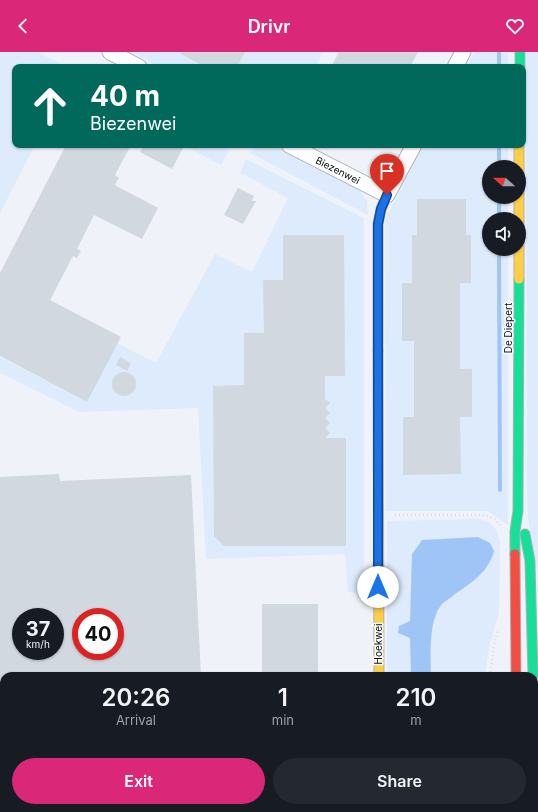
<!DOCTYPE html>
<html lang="en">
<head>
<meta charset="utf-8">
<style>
	body { margin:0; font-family:Inter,sans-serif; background:#242831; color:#f1f3f6; height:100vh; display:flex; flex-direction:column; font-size:15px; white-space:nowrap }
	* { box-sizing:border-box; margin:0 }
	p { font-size:13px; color:#9ea1a6 }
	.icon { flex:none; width:22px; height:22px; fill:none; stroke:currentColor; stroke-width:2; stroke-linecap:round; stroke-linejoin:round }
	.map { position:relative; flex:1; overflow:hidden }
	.details { position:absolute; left:0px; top:620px; width:538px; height:140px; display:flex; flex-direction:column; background:#171b24; border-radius:12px 12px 0 0; box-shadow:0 1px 3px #0004 }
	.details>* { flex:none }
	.banner { position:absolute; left:12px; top:12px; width:514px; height:84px; border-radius:8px; box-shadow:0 1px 3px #0004; background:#00695c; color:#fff; overflow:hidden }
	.needle { width:26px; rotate:291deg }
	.controls { position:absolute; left:482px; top:108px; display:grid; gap:8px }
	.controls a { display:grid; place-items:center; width:44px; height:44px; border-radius:50%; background:#171b24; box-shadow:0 1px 3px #0004; font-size:20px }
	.speed { position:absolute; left:12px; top:556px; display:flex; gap:8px; font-size:20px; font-weight:700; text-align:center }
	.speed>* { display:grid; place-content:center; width:52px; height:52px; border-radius:50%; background:#171b24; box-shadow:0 1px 3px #0004; line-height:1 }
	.speed small { font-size:10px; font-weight:400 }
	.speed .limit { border:6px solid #d22; background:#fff; color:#111 }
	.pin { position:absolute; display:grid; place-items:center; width:34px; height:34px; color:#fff; margin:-41px -17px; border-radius:50% 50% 50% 0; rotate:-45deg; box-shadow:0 0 4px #0007 }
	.pin .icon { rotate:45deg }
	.me { position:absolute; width:44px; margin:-22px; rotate:0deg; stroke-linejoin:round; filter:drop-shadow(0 0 3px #0008) }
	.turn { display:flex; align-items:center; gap:14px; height:84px; padding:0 12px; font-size:18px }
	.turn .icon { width:52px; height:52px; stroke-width:2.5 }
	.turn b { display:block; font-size:28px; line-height:34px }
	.eta { display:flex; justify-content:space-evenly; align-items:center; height:68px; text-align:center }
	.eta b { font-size:24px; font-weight:600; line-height:28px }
	.cta { display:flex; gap:8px; margin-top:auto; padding:8px 12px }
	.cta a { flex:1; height:46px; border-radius:24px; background:#db2777; color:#fff; font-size:16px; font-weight:600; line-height:46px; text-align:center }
	.cta a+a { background:#242831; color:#f1f3f6 }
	header { display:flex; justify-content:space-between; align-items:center; height:52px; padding:0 12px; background:#db2777; color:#fff; font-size:18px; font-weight:600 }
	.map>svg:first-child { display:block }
	.green { fill:#deebfc }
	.water { fill:#9fc5f6 }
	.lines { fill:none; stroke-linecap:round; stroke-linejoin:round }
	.stream { stroke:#9fc5f6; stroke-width:4 }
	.building { fill:#d2d8e0; fill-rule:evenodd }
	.street-casing { stroke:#abb0b8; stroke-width:17 }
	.fast-casing { stroke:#abb0b8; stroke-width:11 }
	.slow-casing { stroke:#abb0b8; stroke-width:11 }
	.jam-casing { stroke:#abb0b8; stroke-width:11 }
	.path { stroke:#dcdee0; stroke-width:2.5; stroke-dasharray:1 3; stroke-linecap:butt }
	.street { stroke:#fdfdfe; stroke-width:15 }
	.fast { stroke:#16e098; stroke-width:9 }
	.slow { stroke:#ffcf43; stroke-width:9 }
	.jam { stroke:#f24e42; stroke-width:9 }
	.route-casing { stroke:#114b97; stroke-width:10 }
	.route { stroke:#1a73e8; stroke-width:7 }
	.labels { text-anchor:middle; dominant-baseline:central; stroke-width:3; stroke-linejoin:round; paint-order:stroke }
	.street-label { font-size:10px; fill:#090f17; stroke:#fff }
</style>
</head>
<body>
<header><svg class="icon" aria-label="back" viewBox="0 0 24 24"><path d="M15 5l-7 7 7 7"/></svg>Drivr<svg class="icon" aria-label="heart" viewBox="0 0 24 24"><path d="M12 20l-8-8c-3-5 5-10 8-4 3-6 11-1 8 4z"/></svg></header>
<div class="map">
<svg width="538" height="760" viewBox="0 0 538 760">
	<rect width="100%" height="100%" fill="#eff3f9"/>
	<!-- green -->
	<g class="green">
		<polygon points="0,0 38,0 66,15 15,15 15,93 35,93 0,161"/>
		<polygon points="131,0 323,0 315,15 160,15"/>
		<polygon points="474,0 508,0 508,15 466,15"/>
		<polygon points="526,0 538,0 538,544 537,517 528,467 527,431"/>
		<polygon points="183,93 219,93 229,98 221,113"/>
		<polygon points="257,93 272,93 359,138 367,149 368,163 250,101"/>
		<polygon points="424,93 508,93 508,115 489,115 489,145 508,145 508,167 489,167 489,197 508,197 508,473 488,459 386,459 385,168"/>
		<polygon points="246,107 364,166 364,542 348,540 345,502 206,507 198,356 79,360 0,321 0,305 87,350 117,291 156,311 215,202 252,220 288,146 240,121"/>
		<polygon points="477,467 488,469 497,479 500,491 499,560 489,596 485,624 431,624 431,585 435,566 442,553 484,520 413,502 410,569 399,574 410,585 411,624 387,624 387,469"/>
		<polygon points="219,756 367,756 367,760 220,760"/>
		<rect x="431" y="756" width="54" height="4"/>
	</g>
	<!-- water -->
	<path class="water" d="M 478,485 L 490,491 L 494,499 C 488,521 472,530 454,543 C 451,546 445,549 442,552 C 428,569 431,603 431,624 L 411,624 L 410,586 L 398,581 L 399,574 L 410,569 L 412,502 L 422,488 Z"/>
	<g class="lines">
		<!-- stream -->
		<g class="stream">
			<polyline points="499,0 499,15"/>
			<polyline points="499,93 499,115"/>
			<polyline points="499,145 499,167"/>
			<polyline points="499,197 500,438"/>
		</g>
	</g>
	<!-- building -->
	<g class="building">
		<polygon points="182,0 245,0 237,15 205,15 181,2"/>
		<polygon points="339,0 418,0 410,15 331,15"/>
		<polygon points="66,93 131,93 115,123 119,126 115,133 111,131 158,156 142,187 94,163 77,197 81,199 77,206 73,204 50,248 121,285 87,350 0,304 0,221"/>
		<polygon points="144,93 183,93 184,94 172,117 140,100"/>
		<polygon points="238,136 254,144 252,149 256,149 243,172 224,163"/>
		<polygon points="417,147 466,147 466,183 471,183 471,231 460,231 460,317 472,317 472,365 460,365 461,422 403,423 403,365 414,365 414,289 402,289 402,231 412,231 412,183 417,183"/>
		<polygon points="283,183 344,183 345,324 325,324 325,347 330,351 325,356 330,361 325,366 330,371 325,376 330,381 325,386 346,386 346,494 224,494 214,484 213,334 244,333 244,281 264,281 263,228 283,228"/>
		<polygon points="120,305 131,311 127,319 116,313"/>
		<circle cx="124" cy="332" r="12"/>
		<path d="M 59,422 L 60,429 L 191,423 L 201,624 L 4,624 L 4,756 L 208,756 L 208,760 L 0,760 L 0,425 ZM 21,565 L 55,565 L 55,599 L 21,599 ZM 81,565 L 115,565 L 115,599 L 81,599 Z"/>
		<rect x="262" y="552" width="56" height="72"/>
	</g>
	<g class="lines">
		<defs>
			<g id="street">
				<polyline points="110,0 139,15"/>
				<polyline points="455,15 463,0"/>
				<polyline points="289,93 387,143 414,93"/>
				<polyline points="380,756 380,760"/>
			</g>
			<g id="fast">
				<polyline points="520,0 520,15"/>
				<polyline points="378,299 378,172 381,157 387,143"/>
				<polyline points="525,482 530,509 533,624"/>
				<polyline points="515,502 515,479 518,459 519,227"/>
			</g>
			<g id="slow">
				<polyline points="519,227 519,93"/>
				<polyline points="378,299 379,624"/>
				<polyline points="533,756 533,760"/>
			</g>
			<g id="jam">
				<polyline points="515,502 516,624"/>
				<polyline points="516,756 516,760"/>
			</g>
		</defs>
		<!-- street casing -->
		<use href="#street" class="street-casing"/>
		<!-- fast casing -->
		<use href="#fast" class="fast-casing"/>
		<!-- slow casing -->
		<use href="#slow" class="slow-casing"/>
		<!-- jam casing -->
		<use href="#jam" class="jam-casing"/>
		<!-- path -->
		<g class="path">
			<polyline points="395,463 485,463 495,467 500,473"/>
			<polyline points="490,624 494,593 498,577"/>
			<polyline points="534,652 538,651"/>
			<polyline points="490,756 490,760"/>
		</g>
		<!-- street -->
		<use href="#street" class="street"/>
		<!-- fast -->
		<use href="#fast" class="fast"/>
		<!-- slow -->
		<use href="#slow" class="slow"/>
		<!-- jam -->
		<use href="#jam" class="jam"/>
	</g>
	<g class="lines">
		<defs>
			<polyline id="route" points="378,535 378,172 381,157 387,143"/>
		</defs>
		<!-- route casing -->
		<use href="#route" class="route-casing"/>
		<!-- route -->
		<use href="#route" class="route"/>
	</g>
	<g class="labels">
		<!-- street labels -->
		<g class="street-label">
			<text transform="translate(338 118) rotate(27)">Biezenwei</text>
			<text transform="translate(508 276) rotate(-90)">De Diepert</text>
			<text transform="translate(378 592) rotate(-90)">Hoekwei</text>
		</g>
	</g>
</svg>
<div class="controls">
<a><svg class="needle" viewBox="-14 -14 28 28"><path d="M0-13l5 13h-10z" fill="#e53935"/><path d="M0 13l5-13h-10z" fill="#9ea1a6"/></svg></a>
<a><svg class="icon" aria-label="sound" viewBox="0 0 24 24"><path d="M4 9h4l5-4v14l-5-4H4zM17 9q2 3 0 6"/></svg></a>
</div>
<div class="speed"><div>37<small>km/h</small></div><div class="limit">40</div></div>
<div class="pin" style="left:387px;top:143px;background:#d93025"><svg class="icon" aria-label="arrive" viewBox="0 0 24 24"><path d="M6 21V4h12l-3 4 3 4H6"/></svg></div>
<svg class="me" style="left:378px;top:535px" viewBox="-20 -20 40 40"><circle r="19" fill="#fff"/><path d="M0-13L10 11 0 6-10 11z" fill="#1a73e8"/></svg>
<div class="banner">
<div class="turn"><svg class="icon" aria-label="ahead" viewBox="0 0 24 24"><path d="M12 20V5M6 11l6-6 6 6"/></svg><div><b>40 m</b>Biezenwei</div></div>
</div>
<section class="details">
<div class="eta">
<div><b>20:26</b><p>Arrival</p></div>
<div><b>1</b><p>min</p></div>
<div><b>210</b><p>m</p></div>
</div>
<div class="cta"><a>Exit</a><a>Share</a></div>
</section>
</div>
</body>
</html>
